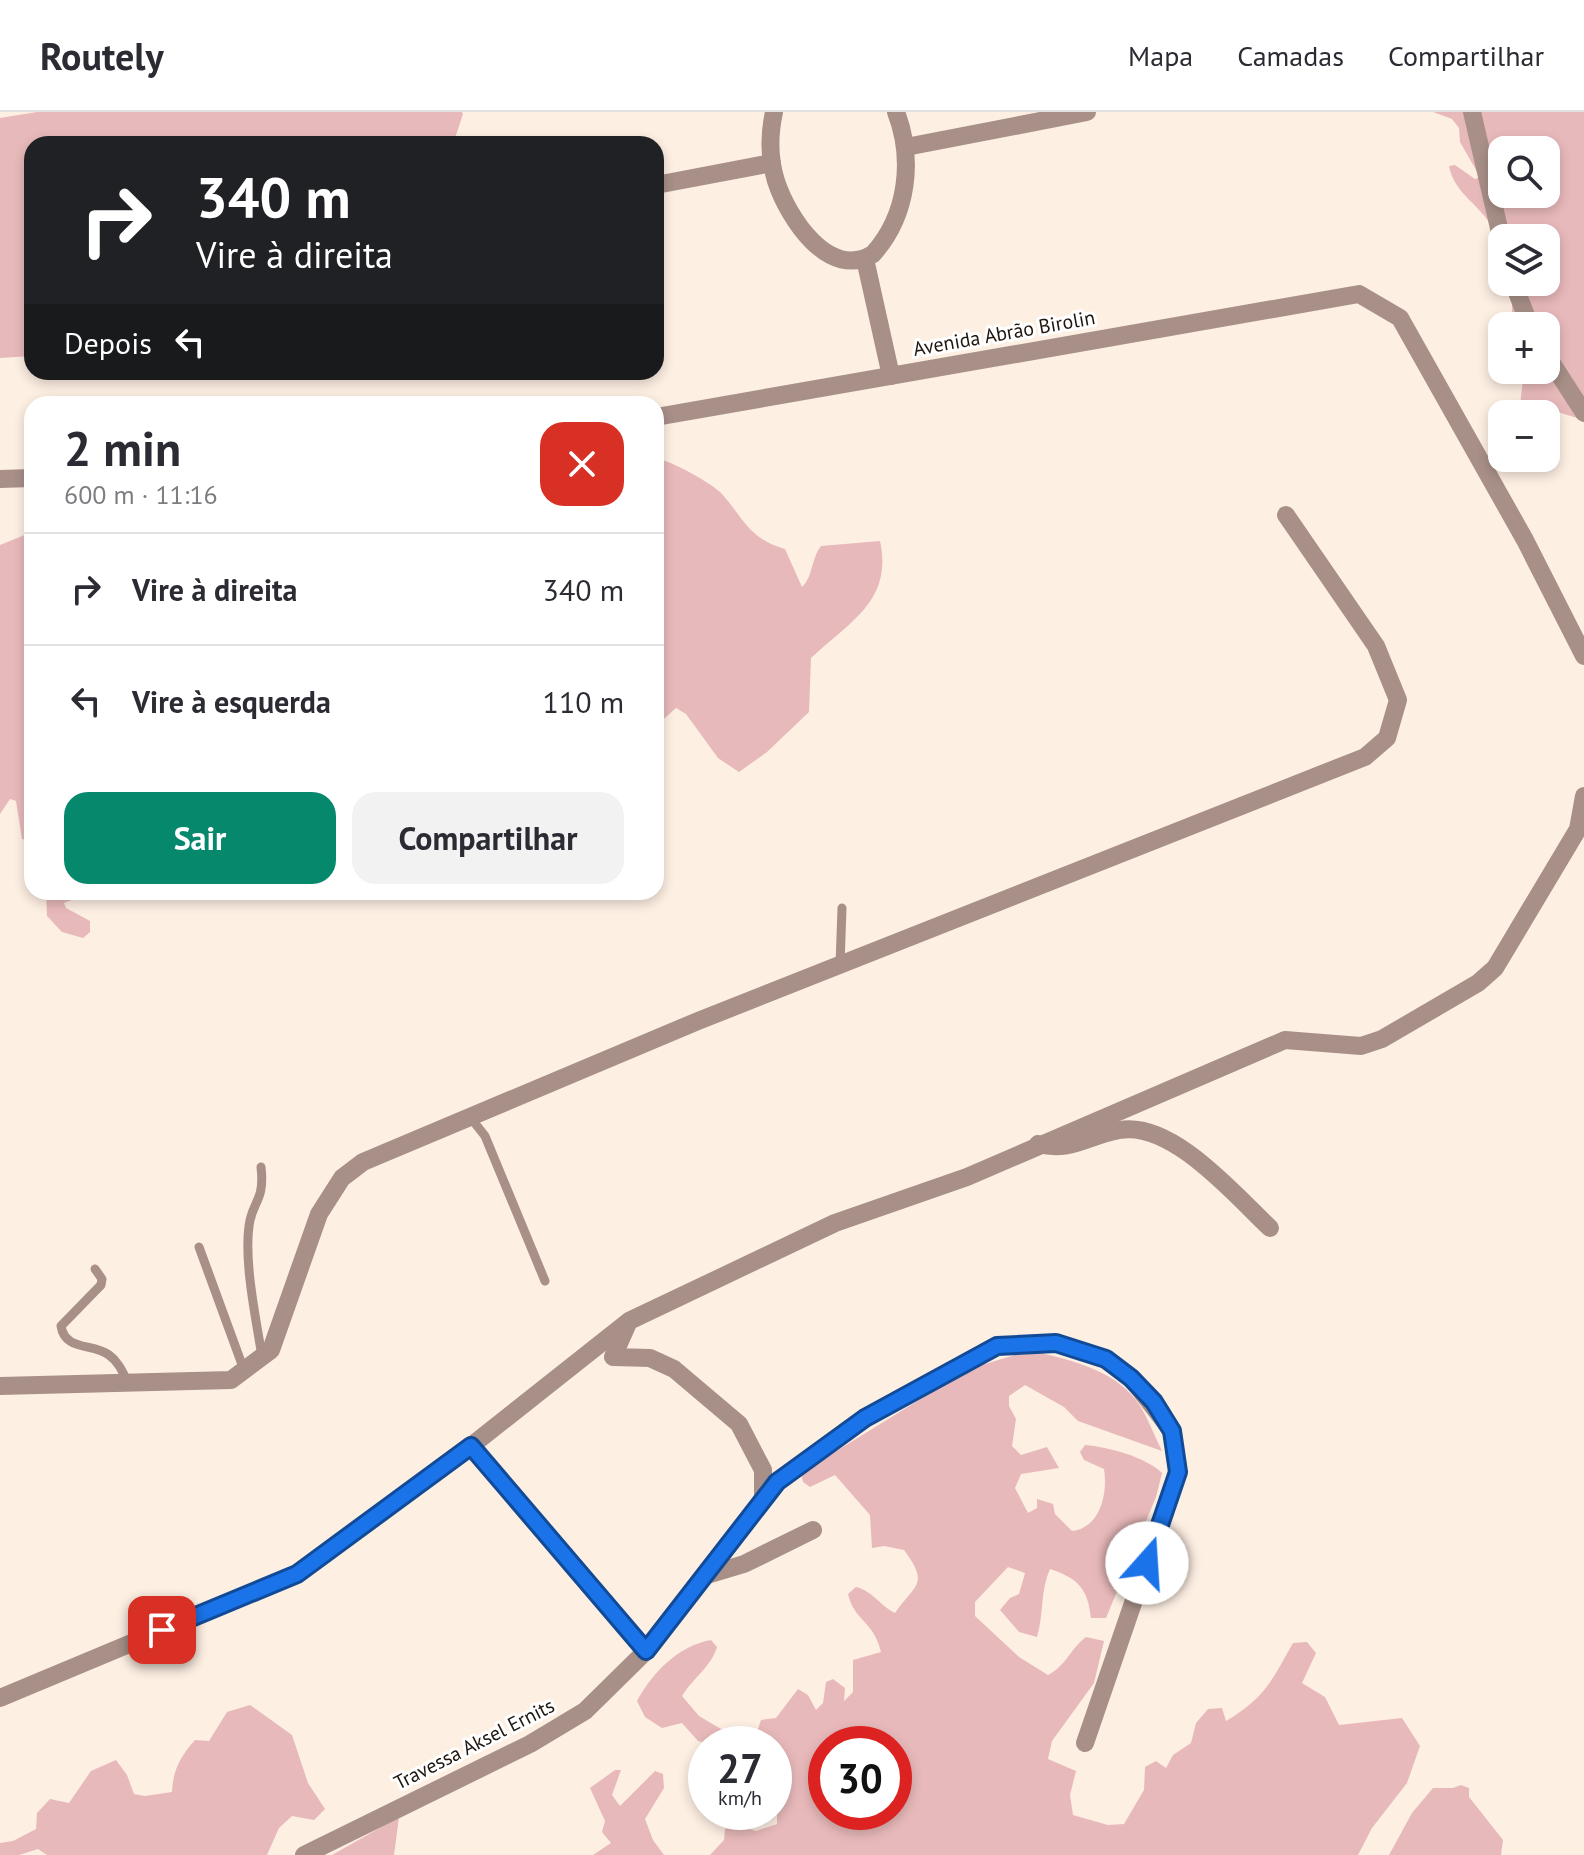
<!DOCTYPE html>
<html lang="pt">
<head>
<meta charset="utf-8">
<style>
	body { margin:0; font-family:"PT Sans",sans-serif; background:#f2f2f3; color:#2b2b33; height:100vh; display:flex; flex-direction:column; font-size:30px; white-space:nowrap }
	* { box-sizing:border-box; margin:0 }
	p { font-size:26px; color:#7c7c81 }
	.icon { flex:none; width:44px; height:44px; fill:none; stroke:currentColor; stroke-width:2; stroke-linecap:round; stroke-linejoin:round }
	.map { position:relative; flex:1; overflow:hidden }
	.details { position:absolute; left:24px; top:284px; width:640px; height:504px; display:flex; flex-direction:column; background:#fff; border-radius:24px; box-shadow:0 4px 12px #0003 }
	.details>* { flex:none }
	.banner { position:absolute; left:24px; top:24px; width:640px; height:244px; border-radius:24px; box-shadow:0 4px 12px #0003; background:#202124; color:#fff; overflow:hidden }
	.controls { position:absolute; left:1488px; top:24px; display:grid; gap:16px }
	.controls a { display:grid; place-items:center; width:72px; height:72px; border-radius:16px; background:#fff; box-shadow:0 4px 12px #0003; font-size:40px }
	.speed { position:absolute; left:688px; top:1614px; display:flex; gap:16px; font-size:40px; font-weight:700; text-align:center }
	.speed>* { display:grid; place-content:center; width:104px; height:104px; border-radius:50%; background:#fff; box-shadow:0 4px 12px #0003; line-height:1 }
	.speed small { font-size:20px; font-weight:400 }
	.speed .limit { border:12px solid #d22; background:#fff; color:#111 }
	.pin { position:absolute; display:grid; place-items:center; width:68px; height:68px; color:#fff; margin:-34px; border-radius:16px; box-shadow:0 4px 12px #0006 }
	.me { position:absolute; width:88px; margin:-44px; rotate:19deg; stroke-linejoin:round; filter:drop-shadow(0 0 6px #0008) }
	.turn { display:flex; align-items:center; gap:28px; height:168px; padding:0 40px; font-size:36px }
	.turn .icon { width:104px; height:104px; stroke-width:2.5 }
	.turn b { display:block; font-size:56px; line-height:68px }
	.then { display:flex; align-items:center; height:76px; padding:0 40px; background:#0003; gap:16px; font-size:30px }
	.round { display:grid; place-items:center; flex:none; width:84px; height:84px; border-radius:24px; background:#f2f2f3 }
	.head { display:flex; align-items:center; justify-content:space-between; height:136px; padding:0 40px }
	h1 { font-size:48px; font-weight:600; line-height:60px }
	.cta { display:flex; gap:16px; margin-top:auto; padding:16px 40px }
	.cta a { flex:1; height:92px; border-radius:24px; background:#05886b; color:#fff; font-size:32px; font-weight:600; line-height:92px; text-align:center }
	.cta a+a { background:#f2f2f3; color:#2b2b33 }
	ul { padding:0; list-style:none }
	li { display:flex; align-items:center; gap:24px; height:112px; padding:0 40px; border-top:2px solid #e1e1e2 }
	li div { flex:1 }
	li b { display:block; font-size:30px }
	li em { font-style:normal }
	header { display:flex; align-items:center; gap:48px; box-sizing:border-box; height:112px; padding:0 40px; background:#fff; border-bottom:2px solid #e1e1e2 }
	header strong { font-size:38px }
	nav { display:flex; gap:44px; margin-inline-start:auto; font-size:28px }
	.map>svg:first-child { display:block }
	.green { fill:#e8b9ba; fill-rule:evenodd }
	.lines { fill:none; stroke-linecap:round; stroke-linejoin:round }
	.service { stroke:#a89088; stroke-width:9 }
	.minor { stroke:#a89088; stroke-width:18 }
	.route-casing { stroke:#114b97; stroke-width:20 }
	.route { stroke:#1a73e8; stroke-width:14 }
	.labels { text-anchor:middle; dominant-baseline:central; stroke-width:6; stroke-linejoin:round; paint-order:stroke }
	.street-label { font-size:20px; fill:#1f160f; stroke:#fff }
</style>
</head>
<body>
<header>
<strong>Routely</strong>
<nav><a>Mapa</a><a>Camadas</a><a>Compartilhar</a></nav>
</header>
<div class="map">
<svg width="1584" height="1743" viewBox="0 0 1584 1743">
	<rect width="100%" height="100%" fill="#feefe3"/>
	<!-- green -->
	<g class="green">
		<polygon points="37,0 462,0 463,2 453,32 32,32 32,244 0,246 0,6"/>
		<path d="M 1433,0 L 1584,0 L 1584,308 L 1544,296 L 1519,302 L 1524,258 L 1546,258 L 1546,214 L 1512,214 L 1512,175 L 1508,170 L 1546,170 L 1546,126 L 1502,126 L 1502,161 C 1497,148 1500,132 1493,117 C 1482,94 1454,82 1449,54 L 1455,53 L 1475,67 L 1480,65 L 1460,30 L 1459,16 L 1452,7 ZM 1502,38 L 1546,38 L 1546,82 L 1502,82 Z"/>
		<path d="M 656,346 C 671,349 712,371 722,382 C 745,408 748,426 785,437 L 802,475 C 813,465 811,447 821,434 L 880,429 C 893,489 850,509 811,546 L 809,600 L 767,640 L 739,660 L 718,646 L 686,602 L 676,596 L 656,614 Z"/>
		<polygon points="32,420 32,729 22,727 16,689 10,687 0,702 0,433"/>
		<polygon points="46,780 91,780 64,791 66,796 90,809 90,820 83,826 62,820 47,804"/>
		<path d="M 1028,1239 C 1063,1245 1113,1257 1136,1288 C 1147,1303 1154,1323 1162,1339 L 1078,1309 L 1064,1295 L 1025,1273 L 1009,1284 L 1009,1294 L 1016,1307 L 1012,1334 L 1021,1343 L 1047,1335 L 1059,1356 L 1021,1362 L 1015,1376 L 1028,1401 L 1037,1396 L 1037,1387 L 1053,1392 L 1055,1402 L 1072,1419 C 1100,1416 1108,1382 1104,1357 L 1084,1348 L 1080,1340 L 1085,1333 C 1108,1335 1146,1345 1162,1361 L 1156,1385 L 1106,1506 L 1091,1506 C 1088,1477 1078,1466 1050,1457 C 1040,1479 1044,1502 1037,1525 L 1019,1520 L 1000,1498 L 1010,1486 L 1019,1482 L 1025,1461 L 1008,1455 L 975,1490 L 975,1504 L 1019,1545 L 1048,1563 C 1066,1554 1070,1537 1086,1525 L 1104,1529 L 1094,1571 L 1052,1629 L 1048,1647 L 1076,1659 L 1070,1683 L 1073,1703 L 1108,1713 L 1124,1712 L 1144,1678 L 1145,1655 L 1156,1649 L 1166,1656 L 1173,1643 L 1191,1631 L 1196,1611 L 1208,1597 L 1222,1596 L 1226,1609 C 1265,1586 1272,1568 1293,1531 L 1307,1530 L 1316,1541 L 1302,1571 L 1325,1585 L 1339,1613 L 1402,1606 L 1420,1634 L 1407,1671 L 1372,1716 L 1358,1743 L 710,1743 L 724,1728 L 725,1717 L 738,1713 L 756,1719 L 777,1712 L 777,1701 L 755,1703 L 751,1700 L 774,1700 L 774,1632 L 753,1632 L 761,1608 L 776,1606 L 798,1577 L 808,1583 L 816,1598 L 823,1591 L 826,1570 L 833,1567 L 845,1576 L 844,1589 L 853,1580 L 853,1548 L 881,1540 C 874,1509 854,1509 848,1482 L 856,1475 C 873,1479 879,1493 895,1501 C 915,1472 930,1473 904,1438 L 884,1434 L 872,1436 L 870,1403 L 835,1363 L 810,1375 L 803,1370 L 801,1361 L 969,1257 ZM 826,1632 L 894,1632 L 894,1700 L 826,1700 Z"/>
		<path d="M 711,1528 L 717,1535 C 711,1555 693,1566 682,1584 L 699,1604 L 746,1632 L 708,1632 L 698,1629 L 682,1611 L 662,1616 L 645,1605 L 637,1589 C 653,1560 678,1534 711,1528 Z"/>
		<path d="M 250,1593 L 292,1623 L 308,1671 L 325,1697 L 314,1708 L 292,1704 L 279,1716 L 267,1743 L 47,1743 L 38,1737 L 19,1743 L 0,1743 L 0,1731 L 13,1729 L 36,1717 L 37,1701 L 50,1687 L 69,1691 L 91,1659 L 116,1648 L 127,1663 L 134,1682 L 145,1684 L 172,1680 C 173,1658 180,1645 195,1628 L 209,1629 L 227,1600 Z"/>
		<polygon points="615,1658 621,1658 612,1683 620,1694 655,1659 663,1662 664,1676 645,1707 653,1728 664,1743 593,1743 611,1731 602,1720 605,1709 590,1676"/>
		<polygon points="1461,1673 1469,1676 1469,1685 1503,1728 1501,1743 1389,1743 1412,1701 1433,1676 1453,1676"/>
		<polygon points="399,1705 394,1743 332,1743"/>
	</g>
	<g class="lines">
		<!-- service -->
		<g class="service">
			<polyline points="840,853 842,796"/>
			<polyline points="470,1005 485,1024 545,1169"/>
			<path d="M 261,1055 C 265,1090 252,1089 249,1114 C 244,1150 256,1208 262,1244"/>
			<polyline points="199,1135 244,1258"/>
			<path d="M 95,1157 L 102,1167 L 101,1173 L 61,1214 C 65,1239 92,1231 109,1243 C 119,1250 123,1261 128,1271"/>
		</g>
		<!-- minor -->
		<g class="minor">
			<path d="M 774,0 C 769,23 769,47 776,69 C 788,106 829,169 873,142 C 908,103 914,47 896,0"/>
			<polyline points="1472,0 1502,129"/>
			<polyline points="906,35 1087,0"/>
			<polyline points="656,73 772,51"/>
			<polyline points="865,147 891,264"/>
			<polyline points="1513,170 1530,214"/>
			<polyline points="1546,242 1584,301"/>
			<polyline points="656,305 1359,182 1400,206 1525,428 1584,544"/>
			<polyline points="0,367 32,366"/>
			<path d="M 1038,1032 C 1073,1040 1086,1024 1120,1018 C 1172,1009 1234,1082 1270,1116"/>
			<polyline points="628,1211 613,1245 650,1246 674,1257 739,1312 763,1358 763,1387"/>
			<polyline points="0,1274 231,1268 271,1238 319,1102 342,1066 363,1050 698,909 1365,645 1387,626 1398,588 1376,534 1286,403"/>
			<polyline points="471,1334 646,1539"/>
			<polyline points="704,1464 744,1452 813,1418"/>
			<polyline points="0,1586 297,1462 471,1334 629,1209 835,1111 967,1065 1285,928 1361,934 1382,927 1478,871 1495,856 1578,717 1584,684"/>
			<polyline points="304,1743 530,1632 585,1599 646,1539 777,1370 865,1306 997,1234 1056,1231 1106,1247 1131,1266 1172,1319 1178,1360 1085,1631"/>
		</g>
	</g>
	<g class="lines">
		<defs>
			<polyline id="route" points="162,1518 297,1462 471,1334 646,1539 777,1370 865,1306 997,1234 1056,1231 1106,1247 1131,1266 1154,1290 1172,1319 1178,1360 1147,1451"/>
		</defs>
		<!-- route casing -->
		<use href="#route" class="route-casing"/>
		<!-- route -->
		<use href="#route" class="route"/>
	</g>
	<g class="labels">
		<!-- street labels -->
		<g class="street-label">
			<text transform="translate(1004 221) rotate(-10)">Avenida Abrão Birolin</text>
			<text transform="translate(474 1632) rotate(-27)">Travessa Aksel Ernits</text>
		</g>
	</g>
</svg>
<div class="controls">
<a><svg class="icon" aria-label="search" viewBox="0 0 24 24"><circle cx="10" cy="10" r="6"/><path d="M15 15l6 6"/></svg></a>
<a><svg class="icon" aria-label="layers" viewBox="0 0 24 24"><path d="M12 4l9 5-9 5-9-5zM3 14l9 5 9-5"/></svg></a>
<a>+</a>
<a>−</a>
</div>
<div class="speed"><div>27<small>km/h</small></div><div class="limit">30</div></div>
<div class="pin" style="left:162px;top:1518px;background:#d93025"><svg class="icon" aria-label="arrive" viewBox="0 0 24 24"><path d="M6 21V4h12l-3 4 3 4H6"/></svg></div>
<svg class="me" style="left:1147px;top:1451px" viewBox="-20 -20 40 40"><circle r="19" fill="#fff"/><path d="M0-13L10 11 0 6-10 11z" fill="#1a73e8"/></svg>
<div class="banner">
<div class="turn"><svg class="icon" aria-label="right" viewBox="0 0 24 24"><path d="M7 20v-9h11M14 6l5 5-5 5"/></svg><div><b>340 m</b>Vire à direita</div></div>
<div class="then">Depois<svg class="icon" aria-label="left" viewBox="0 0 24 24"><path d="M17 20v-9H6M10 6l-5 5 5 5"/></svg></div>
</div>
<section class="details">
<div class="head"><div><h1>2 min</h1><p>600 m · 11:16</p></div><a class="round" style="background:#d93025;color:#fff"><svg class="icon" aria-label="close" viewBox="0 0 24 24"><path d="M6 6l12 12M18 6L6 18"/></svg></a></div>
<ul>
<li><svg class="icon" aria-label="right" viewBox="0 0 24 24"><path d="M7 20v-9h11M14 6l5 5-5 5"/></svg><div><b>Vire à direita</b></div><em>340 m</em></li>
<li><svg class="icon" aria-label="left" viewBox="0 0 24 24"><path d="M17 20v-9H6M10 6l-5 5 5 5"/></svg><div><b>Vire à esquerda</b></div><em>110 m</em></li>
</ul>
<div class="cta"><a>Sair</a><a>Compartilhar</a></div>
</section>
</div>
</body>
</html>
